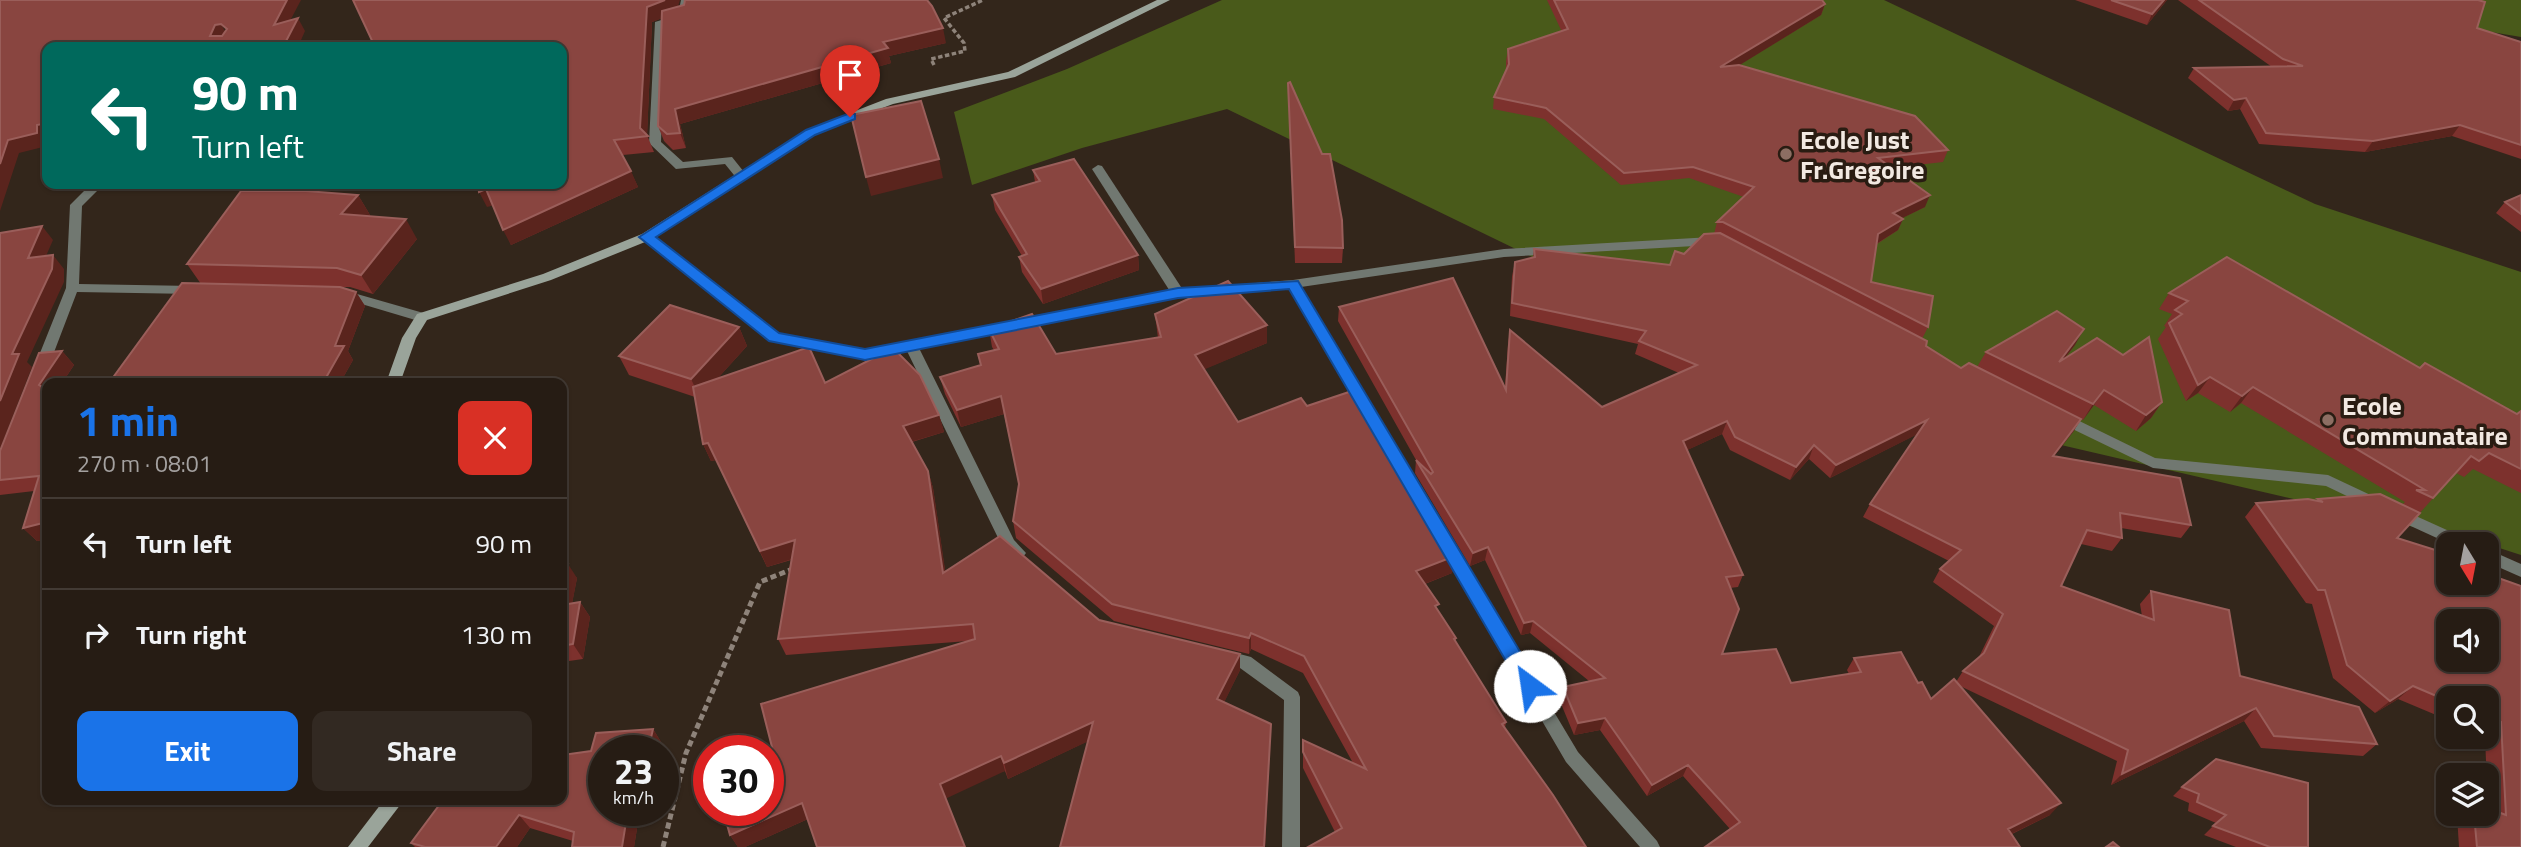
<!DOCTYPE html>
<html lang="en">
<head>
<meta charset="utf-8">
<style>
	body { margin:0; font-family:"Titillium Web",sans-serif; background:#322922; color:#f1f3f6; height:100vh; display:flex; flex-direction:column; font-size:26px; white-space:nowrap }
	* { box-sizing:border-box; margin:0 }
	p { font-size:23px; color:#a4a1a0 }
	.icon { flex:none; width:38px; height:38px; fill:none; stroke:currentColor; stroke-width:2; stroke-linecap:round; stroke-linejoin:round }
	.map { position:relative; flex:1; overflow:hidden }
	.side { position:absolute; left:42px; top:378px; width:525px; height:427px; display:flex; flex-direction:column; background:#261c14; border-radius:14px; box-shadow:0 2px 5px #0004,0 0 0 2px #423a34 }
	.side>* { flex:none }
	.banner { position:absolute; left:42px; top:42px; width:525px; height:147px; border-radius:14px; box-shadow:0 2px 5px #0004,0 0 0 2px #423a34; background:#00695c; color:#fff; overflow:hidden }
	.needle { width:46px; rotate:170deg }
	.fabs { position:absolute; left:2436px; top:532px; display:grid; gap:14px }
	.fabs a { display:grid; place-items:center; width:63px; height:63px; border-radius:14px; background:#261c14; box-shadow:0 2px 5px #0004,0 0 0 2px #423a34; font-size:35px }
	.speed { position:absolute; left:588px; top:735px; display:flex; gap:14px; font-size:35px; font-weight:700; text-align:center }
	.speed>* { display:grid; place-content:center; width:91px; height:91px; border-radius:50%; background:#261c14; box-shadow:0 2px 5px #0004,0 0 0 2px #423a34; line-height:1 }
	.speed small { font-size:18px; font-weight:400 }
	.speed .limit { border:10px solid #d22; background:#fff; color:#111 }
	.pin { position:absolute; display:grid; place-items:center; width:60px; height:60px; color:#fff; margin:-72px -30px; border-radius:50% 50% 50% 0; rotate:-45deg; box-shadow:0 0 7px #0007 }
	.pin .icon { rotate:45deg }
	.me { position:absolute; width:77px; margin:-38px; rotate:329deg; stroke-linejoin:round; filter:drop-shadow(0 0 5px #0008) }
	.turn { display:flex; align-items:center; gap:24px; height:147px; padding:0 35px; font-size:32px }
	.turn .icon { width:91px; height:91px; stroke-width:2.5 }
	.turn b { display:block; font-size:49px; line-height:60px }
	.round { display:grid; place-items:center; flex:none; width:74px; height:74px; border-radius:14px; background:#322922 }
	.overview { display:flex; align-items:center; justify-content:space-between; height:119px; padding:0 35px }
	h1 { font-size:42px; font-weight:700; line-height:52px; color:#1a73e8 }
	.action { display:flex; gap:14px; margin-top:auto; padding:14px 35px }
	.action a { flex:1; height:80px; border-radius:14px; background:#1a73e8; color:#fff; font-size:28px; font-weight:700; line-height:80px; text-align:center }
	.action a+a { background:#322922; color:#f1f3f6 }
	ul { padding:0; list-style:none }
	li { display:flex; align-items:center; gap:21px; height:91px; padding:0 35px; border-top:2px solid #423a34 }
	li div { flex:1 }
	li b { display:block; font-size:26px }
	li em { font-style:normal }
	.map>svg:first-child { display:block }
	.green { fill:#495a1a }
	.lines { fill:none; stroke-linecap:round; stroke-linejoin:round }
	.path-far1 { stroke:#8e837a; stroke-width:3.5; stroke-dasharray:4.5 2.5; stroke-linecap:butt }
	.path { stroke:#8e837a; stroke-width:5; stroke-dasharray:6 3.5; stroke-linecap:butt }
	.lane { fill:#717871; fill-rule:evenodd }
	.street { fill:#717871; fill-rule:evenodd }
	.secondary { fill:#9aa49a; fill-rule:evenodd }
	.wall { fill:#7d312d; fill-rule:evenodd }
	.shaded-wall { fill:#5a241d }
	.building { fill:#894540; stroke:#9a5e5a; stroke-width:2; fill-rule:evenodd }
	.route { fill:#1a73e8; stroke:#114b97; stroke-width:2 }
	.education-dot { fill:#8d6e63; stroke:#291c12; stroke-width:2.5 }
	.labels { text-anchor:middle; dominant-baseline:central; stroke-width:7; stroke-linejoin:round; paint-order:stroke }
	.poi-label { font-size:26px; font-weight:bold; fill:#f2e9e2; stroke:#291c12; text-anchor:start }
</style>
</head>
<body>
<div class="map">
<svg width="2521" height="847" viewBox="0 0 2521 847">
	<rect width="100%" height="100%" fill="#33261b"/>
	<!-- green -->
	<g class="green">
		<polygon points="1222,0 1884,0 2315,204 2521,272 2521,555 2487,544 1790,382 1227,109 1082,148 972,185 954,112 1067,69"/>
		<polygon points="2301,0 2521,0 2521,37"/>
	</g>
	<g class="lines">
		<!-- path-far1 -->
		<polyline class="path-far1" points="934,65 931,59 965,51 964,43 944,18 983,0"/>
		<!-- path -->
		<polyline class="path" points="663,847 686,753 760,582 795,568"/>
		<!-- lane -->
		<polygon class="lane" points="1098,165 1102,166 1183,290 1184,293 1183,296 1173,296 1092,169"/>
		<!-- street -->
		<g class="street">
			<polygon points="681,0 691,0 688,17 665,24 661,142 683,162 732,157 748,177 746,180 738,180 725,164 676,169 649,143 655,22 678,15"/>
			<polygon points="91,184 104,184 82,206 79,284 193,286 199,290 193,294 77,292 48,368 41,373 34,368 66,288 70,205"/>
			<polygon points="646,233 779,333 865,349 1178,289 1293,280 1504,249 1712,237 1718,241 1712,245 1504,257 1301,287 1378,416 1371,421 1366,420 1289,289 1178,297 919,348 1014,540 1026,553 1023,557 1018,559 1003,548 907,351 865,359 770,340 642,240 640,237"/>
			<polygon points="343,290 427,314 429,317 422,322 338,297 337,294 338,291"/>
			<polygon points="2061,412 2155,458 2328,475 2379,499 2381,503 2379,507 2374,509 2326,486 2153,468 2056,421 2054,417"/>
			<polygon points="2396,507 2469,540 2472,544 2450,544 2391,517 2389,513 2391,509"/>
			<polygon points="1445,536 1450,538 1578,752 1657,841 1660,847 1640,847 1566,762 1440,546 1437,542 1440,538"/>
			<polygon points="2487,549 2521,564 2521,577 2487,562"/>
			<polygon points="1221,649 1251,657 1298,692 1300,697 1300,847 1282,847 1284,700 1240,668 1215,661 1213,656 1215,651"/>
		</g>
		<!-- secondary -->
		<g class="secondary">
			<polygon points="1157,0 1170,0 1015,77 893,104 814,134 650,240 551,280 427,320 416,338 400,383 386,383 402,338 417,314 543,274 642,234 806,130 886,99 1008,72"/>
			<polygon points="384,800 404,800 368,847 348,847"/>
		</g>
	</g>
	<!-- wall -->
	<g class="wall">
		<polygon points="353,0 678,6 946,43 889,56 891,63 842,77 841,75 833,80 680,124 686,148 673,150 664,141 658,126 662,18 652,22 647,135 654,152 623,155 638,187 511,245 493,205 487,207 562,184"/>
		<path d="M 1547,0 L 1822,0 L 1825,4 L 1821,15 L 1739,65 L 1948,150 L 1943,162 L 1891,168 L 1925,207 L 1902,218 L 1903,219 L 1898,230 L 1877,244 L 1871,282 L 1928,327 L 1922,339 L 1926,346 L 1961,368 L 1977,367 L 1986,352 L 2075,345 L 2064,359 L 2162,402 L 2151,418 L 2136,431 L 2094,405 L 2083,420 L 2008,383 L 2081,419 L 2073,432 L 2054,456 L 2191,525 L 2181,538 L 2121,528 L 2122,538 L 2112,551 L 2081,544 L 2061,586 L 2142,616 L 2140,604 L 2151,591 L 2240,676 L 2377,744 L 2363,756 L 2261,748 L 2244,721 L 2111,785 L 2117,761 L 1960,686 L 2050,815 L 2012,834 L 1730,829 L 1683,776 L 1647,796 L 1600,730 L 1574,735 L 1559,699 L 1563,687 L 1589,681 L 1530,633 L 1521,635 L 1485,560 L 1470,566 L 1415,473 L 1416,460 L 1338,321 L 1339,307 L 1505,387 L 1508,344 L 1510,330 L 1602,407 L 1679,373 L 1635,354 L 1638,344 L 1510,316 L 1512,276 L 1515,262 L 1533,258 L 1534,249 L 1670,265 L 1684,254 L 1714,234 L 1717,222 L 1744,197 L 1689,178 L 1621,185 L 1544,119 L 1493,109 L 1494,97 L 1506,69 L 1506,61 L 1508,49 L 1562,32 ZM 1722,434 L 1730,450 L 1790,480 L 1809,459 L 1830,478 L 1917,434 L 1870,504 L 1863,517 L 1949,561 L 1940,569 L 1933,582 L 1994,626 L 1979,657 L 1963,671 L 1956,682 L 1931,699 L 1918,683 L 1854,658 L 1847,670 L 1849,674 L 1791,683 L 1722,654 L 1730,588 L 1738,587 L 1743,575 L 1687,450 Z"/>
		<polygon points="2075,0 2167,0 2147,25"/>
		<polygon points="2178,0 2478,0 2477,28 2521,42 2521,159 2452,136 2365,152 2259,144 2240,109 2228,111 2188,78 2194,68 2272,67"/>
		<polygon points="1288,83 1343,248 1342,263 1295,263"/>
		<polygon points="1033,170 1138,255 1139,270 1043,304 1022,272 1019,257 1022,256 995,210 992,195 1035,182"/>
		<polygon points="358,195 370,215 368,216 417,239 373,294 350,287 340,287 356,292 365,306 348,351 353,360 340,383 109,383 201,284 187,264"/>
		<polygon points="2521,195 2521,232 2496,213 2505,202"/>
		<polygon points="2169,293 2420,368 2517,414 2521,411 2521,493 2473,469 2464,477 2456,473 2397,538 2487,583 2521,847 2459,847 2457,815 2459,814 2487,814 2488,809 2485,737 2487,737 2487,698 2448,698 2448,720 2398,699 2375,713 2333,678 2312,604 2306,603 2245,517 2256,503 2317,501 2318,499 2402,505 2405,502 2241,403 2230,412 2198,393 2186,401 2158,339 2166,327 2164,326 2172,314 2159,309"/>
		<polygon points="1155,314 1267,325 1267,343 1204,369 1238,422 1307,406 1455,556 1452,573 1425,584 1438,611 1456,638 1456,642 1506,722 1505,728 1335,832 1303,768 1303,740 1353,763 1303,673 1251,649 1249,654 1114,621 1016,538 1013,521 1019,484 1004,414 961,427 945,394 940,377 980,365 978,354 994,350 992,347 989,329 1056,354 1158,338"/>
		<polygon points="739,327 747,346 717,379 825,383 939,415 944,432 912,442 928,471 933,488 945,571 1099,620 1240,670 1224,702 1271,724 1265,847 1060,847 1088,741 1008,779 1005,771 808,819 745,847 738,847 730,835 772,747 968,641 786,655 778,639 791,560 767,567 716,460 711,461 703,444 695,397 629,375 619,356"/>
		<polygon points="62,351 74,365 62,383 47,383 47,539 37,541 23,528 34,491 0,495 0,451 39,353"/>
		<polygon points="562,564 577,578 572,603 580,602 590,617 583,659 562,662"/>
		<polygon points="653,729 661,742 660,751 604,751 604,810 640,810 634,847 572,847 573,841 530,828 517,847 415,847 411,843 450,801"/>
		<polygon points="2182,787 2308,847 2236,847 2204,835 2216,823 2188,811 2189,803 2173,796"/>
	</g>
	<!-- shaded-wall -->
	<g class="shaded-wall">
		<polygon points="287,0 301,0 281,38 274,25"/>
		<polygon points="665,0 680,0 676,13 652,22 647,137 640,128 647,7"/>
		<polygon points="2164,0 2167,0 2147,25 2152,14"/>
		<polygon points="1825,4 1821,15 1717,79 1720,67"/>
		<polygon points="298,18 305,31 298,47 283,47"/>
		<polygon points="221,24 229,38 210,36 215,25"/>
		<polygon points="943,28 946,43 889,56 891,63 842,77 841,75 833,80 680,124 686,148 680,133 675,109 837,60 883,42"/>
		<polygon points="2246,98 2240,109 2228,111 2234,100"/>
		<polygon points="47,123 47,146 19,153 0,211 0,164 8,140 37,125"/>
		<polygon points="2460,125 2452,136 2365,152 2373,141"/>
		<polygon points="939,159 943,178 871,196 866,177"/>
		<polygon points="631,171 638,187 511,245 503,230"/>
		<polygon points="486,189 494,205 487,207 479,192"/>
		<polygon points="358,195 370,215 353,234 341,214"/>
		<polygon points="1930,195 1925,207 1888,225 1893,213"/>
		<polygon points="406,219 417,239 373,294 361,275"/>
		<polygon points="1903,219 1898,230 1873,246 1878,234"/>
		<polygon points="42,226 53,240 39,272 28,258"/>
		<polygon points="53,255 64,269 64,282 27,362 32,367 0,449 0,401 12,354"/>
		<polygon points="1138,255 1139,270 1043,304 1041,289"/>
		<polygon points="356,292 365,306 348,351 353,360 340,383 323,383 335,346"/>
		<polygon points="1267,325 1267,343 1196,373 1195,355"/>
		<polygon points="739,327 747,346 700,398 691,379"/>
		<polygon points="2084,329 2075,345 2050,377 2059,362"/>
		<polygon points="62,351 74,365 62,383 47,383 47,393 39,385"/>
		<polygon points="2210,377 2198,393 2186,401 2198,385"/>
		<polygon points="2253,387 2241,403 2230,412 2242,396"/>
		<polygon points="2104,390 2094,405 2083,420 2093,404"/>
		<polygon points="1001,396 1004,414 961,427 957,410"/>
		<polygon points="2162,402 2151,418 2136,431 2146,415"/>
		<polygon points="939,415 944,432 907,443 903,426"/>
		<polygon points="2081,419 2073,432 2044,469 2053,456"/>
		<polygon points="1927,420 1920,433 1830,478 1836,465"/>
		<polygon points="1727,421 1722,434 1679,454 1683,441"/>
		<polygon points="708,443 716,460 711,461 703,444"/>
		<polygon points="1814,445 1809,459 1790,480 1796,467"/>
		<polygon points="928,471 933,488 948,589 943,573"/>
		<polygon points="47,522 47,539 37,541 23,528"/>
		<polygon points="795,540 802,556 767,567 760,551"/>
		<polygon points="1488,547 1485,560 1470,566 1473,553"/>
		<polygon points="1455,556 1452,573 1414,588 1416,571"/>
		<polygon points="568,564 577,578 569,620 562,608 562,595"/>
		<polygon points="580,602 590,617 583,659 573,644"/>
		<polygon points="1533,621 1530,633 1521,635 1524,623"/>
		<polygon points="1251,633 1251,649 1249,654 1249,638"/>
		<polygon points="1240,654 1240,670 1218,715 1217,699"/>
		<polygon points="2413,686 2398,699 2375,713 2390,701"/>
		<polygon points="2256,708 2244,721 2111,785 2122,774"/>
		<polygon points="1605,718 1600,730 1574,735 1578,723"/>
		<polygon points="1093,722 1095,738 1008,779 1004,763"/>
		<polygon points="1271,724 1265,847 1264,847"/>
		<polygon points="653,729 661,742 660,751 648,751"/>
		<polygon points="1001,756 1005,771 945,799 940,784"/>
		<polygon points="1688,765 1683,776 1647,796 1652,785"/>
		<polygon points="802,803 810,818 745,847 738,847 730,835"/>
		<polygon points="2061,803 2050,815 1999,840 2008,829"/>
		<polygon points="628,810 640,810 634,847 622,847"/>
		<polygon points="519,815 530,828 517,847 496,847"/>
	</g>
	<!-- building -->
	<g class="building">
		<path d="M 0,0 L 287,0 L 274,25 L 298,18 L 283,47 L 47,47 L 47,123 L 37,125 L 37,133 L 8,140 L 0,164 ZM 221,24 L 227,29 L 222,36 L 210,36 L 215,25 Z"/>
		<polygon points="353,0 665,0 647,7 640,128 648,136 614,140 631,171 503,230 486,189 479,192 478,184 562,184 562,47 375,47"/>
		<polygon points="685,0 927,0 932,6 943,28 883,42 888,48 838,62 837,60 829,65 675,109 680,133 667,134 658,126 662,11 684,5"/>
		<polygon points="1554,0 1822,0 1825,4 1720,67 1739,65 1915,116 1948,150 1878,158 1930,195 1893,213 1903,219 1878,234 1871,282 1933,296 1928,327 1723,222 1717,222 1754,187 1693,167 1624,173 1546,108 1494,97 1509,64 1508,49 1568,29"/>
		<polygon points="2111,0 2164,0 2152,14"/>
		<polygon points="2199,0 2478,0 2485,2 2477,28 2521,42 2521,145 2460,125 2373,141 2266,133 2246,98 2234,100 2194,68 2303,66 2283,59"/>
		<polygon points="1290,82 1322,154 1330,154 1342,220 1343,248 1295,247 1288,83"/>
		<polygon points="921,101 939,159 866,177 851,115"/>
		<polygon points="1074,159 1138,255 1041,289 1019,257 1027,254 992,195 1040,181 1033,170"/>
		<polygon points="241,191 306,191 358,195 341,214 406,219 361,275 337,268 187,264"/>
		<polygon points="2521,195 2521,214 2505,202"/>
		<polygon points="42,226 28,258 53,255 52,269 12,354 19,354 0,401 0,233"/>
		<polygon points="1720,233 1927,341 1926,346 1961,368 1969,363 2081,419 2053,456 2180,478 2191,525 2120,513 2122,538 2087,530 2061,586 2154,620 2151,591 2229,610 2240,676 2359,707 2377,744 2274,736 2256,708 2122,774 2128,750 1963,671 1984,653 2003,614 1940,569 1961,550 1870,504 1927,420 1836,465 1814,445 1796,467 1735,437 1727,421 1683,441 1743,575 1726,577 1739,609 1722,654 1776,649 1791,683 1861,672 1854,658 1901,652 1918,683 1922,682 1931,699 1954,679 2061,803 2008,829 2020,847 1705,847 1740,822 1688,765 1652,785 1605,718 1578,723 1563,687 1605,678 1533,621 1524,623 1488,547 1473,553 1416,460 1431,474 1433,472 1339,307 1453,278 1506,390 1510,330 1602,407 1697,365 1639,341 1646,331 1512,303 1515,262 1535,257 1534,249 1670,265 1675,251 1684,254 1704,234"/>
		<polygon points="2227,257 2420,368 2425,363 2517,414 2521,411 2521,469 2489,453 2479,461 2471,456 2433,498 2416,490 2425,490 2253,387 2242,396 2210,377 2198,385 2169,323 2182,314 2175,310 2188,301 2169,293"/>
		<polygon points="1228,281 1267,325 1195,355 1238,422 1301,398 1307,406 1352,391 1365,405 1455,556 1416,571 1439,604 1435,606 1456,638 1454,639 1506,722 1502,724 1553,795 1586,847 1308,847 1342,828 1303,752 1303,740 1366,769 1304,656 1251,633 1249,638 1112,604 1013,521 1019,484 1001,396 957,410 940,377 981,365 978,354 999,349 989,329 1032,314 1056,354 1161,337 1155,314"/>
		<polygon points="182,283 340,287 356,292 335,346 344,346 323,383 109,383"/>
		<polygon points="670,305 739,327 691,379 619,356"/>
		<polygon points="2057,311 2084,329 2059,362 2097,338 2123,355 2149,337 2162,402 2146,415 2104,390 2093,404 1986,352"/>
		<polygon points="809,347 825,383 893,348 920,375 939,415 903,426 928,471 943,573 1000,536 1099,620 1240,654 1217,699 1271,724 1264,847 1060,847 1093,722 1004,763 1001,756 940,784 965,847 817,847 802,803 730,835 723,810 768,810 768,751 764,751 772,747 761,704 975,639 973,624 778,639 795,540 760,551 708,443 703,444 693,387"/>
		<polygon points="62,351 39,385 47,390 47,522 23,528 39,476 0,480 0,451 39,353"/>
		<path d="M 2380,494 L 2420,513 L 2397,538 L 2448,554 L 2448,583 L 2487,583 L 2487,574 L 2521,586 L 2521,847 L 2477,847 L 2474,814 L 2487,814 L 2487,808 L 2506,815 L 2501,722 L 2487,716 L 2487,698 L 2448,698 L 2448,701 L 2413,686 L 2390,701 L 2347,665 L 2325,590 L 2318,590 L 2256,503 L 2308,499 L 2323,502 L 2318,499 ZM 2448,621 L 2487,621 L 2487,660 L 2448,660 Z"/>
		<polygon points="562,564 568,564 562,595"/>
		<polygon points="580,602 573,644 562,646 562,605"/>
		<polygon points="653,729 648,751 604,751 604,810 628,810 622,847 572,847 574,832 519,815 496,847 425,847 411,843 443,800 562,800 562,755 591,751 596,733"/>
		<polygon points="2216,759 2308,783 2308,847 2270,847 2213,826 2226,815 2197,802 2199,794 2182,787"/>
		<polygon points="2113,842 2119,847 2106,847"/>
	</g>
	<!-- route -->
	<polygon class="route" points="850,113 855,114 855,119 815,135 656,237 779,333 865,349 1178,288 1298,281 1537,680 1540,686 1537,692 1530,694 1524,692 1289,289 1178,298 865,360 769,341 639,237 806,130"/>
	<!-- markers -->
	<g class="education-dot">
		<circle cx="1786" cy="154" r="7"/>
		<circle cx="2328" cy="420" r="7"/>
	</g>
	<g class="labels">
		<!-- poi labels -->
		<g class="poi-label">
			<text x="1800" y="139">Ecole Just<tspan x="1800" dy="30">Fr.Gregoire</tspan></text>
			<text x="2342" y="405">Ecole<tspan x="2342" dy="30">Communataire</tspan></text>
		</g>
	</g>
</svg>
<div class="fabs">
<a><svg class="needle" viewBox="-14 -14 28 28"><path d="M0-13l5 13h-10z" fill="#e53935"/><path d="M0 13l5-13h-10z" fill="#a4a1a0"/></svg></a>
<a><svg class="icon" aria-label="sound" viewBox="0 0 24 24"><path d="M4 9h4l5-4v14l-5-4H4zM17 9q2 3 0 6"/></svg></a>
<a><svg class="icon" aria-label="search" viewBox="0 0 24 24"><circle cx="10" cy="10" r="6"/><path d="M15 15l6 6"/></svg></a>
<a><svg class="icon" aria-label="layers" viewBox="0 0 24 24"><path d="M12 4l9 5-9 5-9-5zM3 14l9 5 9-5"/></svg></a>
</div>
<div class="speed"><div>23<small>km/h</small></div><div class="limit">30</div></div>
<div class="pin" style="left:850px;top:117px;background:#d93025"><svg class="icon" aria-label="arrive" viewBox="0 0 24 24"><path d="M6 21V4h12l-3 4 3 4H6"/></svg></div>
<svg class="me" style="left:1530px;top:686px" viewBox="-20 -20 40 40"><circle r="19" fill="#fff"/><path d="M0-13L10 11 0 6-10 11z" fill="#1a73e8"/></svg>
<div class="banner">
<div class="turn"><svg class="icon" aria-label="left" viewBox="0 0 24 24"><path d="M17 20v-9H6M10 6l-5 5 5 5"/></svg><div><b>90 m</b>Turn left</div></div>
</div>
<section class="side">
<div class="overview"><div><h1>1 min</h1><p>270 m · 08:01</p></div><a class="round" style="background:#d93025;color:#fff"><svg class="icon" aria-label="close" viewBox="0 0 24 24"><path d="M6 6l12 12M18 6L6 18"/></svg></a></div>
<ul>
<li><svg class="icon" aria-label="left" viewBox="0 0 24 24"><path d="M17 20v-9H6M10 6l-5 5 5 5"/></svg><div><b>Turn left</b></div><em>90 m</em></li>
<li><svg class="icon" aria-label="right" viewBox="0 0 24 24"><path d="M7 20v-9h11M14 6l5 5-5 5"/></svg><div><b>Turn right</b></div><em>130 m</em></li>
</ul>
<div class="action"><a>Exit</a><a>Share</a></div>
</section>
</div>
</body>
</html>
